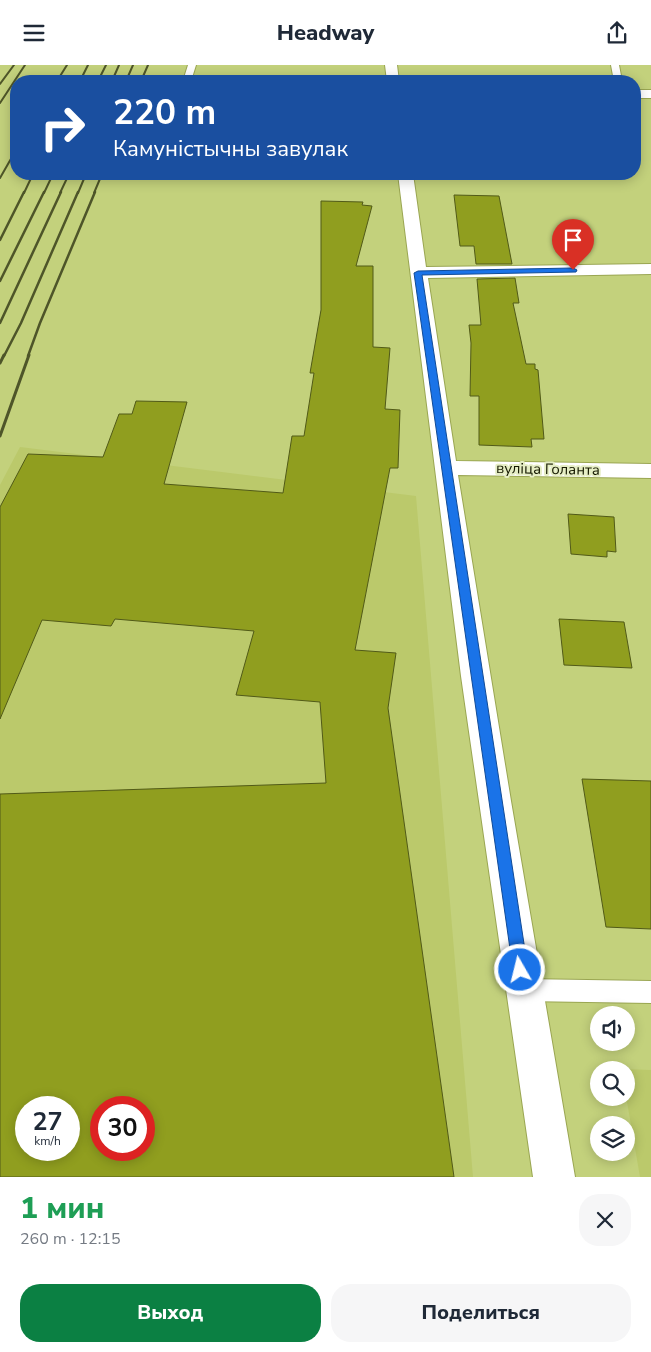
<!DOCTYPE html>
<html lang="ru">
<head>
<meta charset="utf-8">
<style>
	body { margin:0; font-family:"Nunito Sans",sans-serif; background:#f6f6f7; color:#1f2937; height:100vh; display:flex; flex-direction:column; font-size:19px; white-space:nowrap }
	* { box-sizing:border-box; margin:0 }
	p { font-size:16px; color:#747a83 }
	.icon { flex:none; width:28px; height:28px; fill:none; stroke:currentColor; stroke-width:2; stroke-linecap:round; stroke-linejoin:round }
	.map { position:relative; height:1112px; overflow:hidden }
	.side { display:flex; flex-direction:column; background:#fff; flex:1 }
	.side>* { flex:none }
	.banner { position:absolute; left:10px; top:10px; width:631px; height:105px; border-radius:20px; box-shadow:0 2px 12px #0003; background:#1a4fa0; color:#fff; overflow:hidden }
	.controls { position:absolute; left:590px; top:941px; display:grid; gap:10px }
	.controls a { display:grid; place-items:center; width:45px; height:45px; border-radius:50%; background:#fff; box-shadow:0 2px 12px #0003; font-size:25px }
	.speed { position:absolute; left:15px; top:1031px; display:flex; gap:10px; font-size:25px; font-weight:700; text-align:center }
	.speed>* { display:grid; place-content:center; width:65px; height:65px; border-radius:50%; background:#fff; box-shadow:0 2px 12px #0003; line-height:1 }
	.speed small { font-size:12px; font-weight:400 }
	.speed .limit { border:8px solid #d22; background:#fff; color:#111 }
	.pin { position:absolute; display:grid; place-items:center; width:42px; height:42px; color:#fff; margin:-51px -21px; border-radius:50% 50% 50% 0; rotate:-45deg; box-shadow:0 0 5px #0007 }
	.pin .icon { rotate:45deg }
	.me { position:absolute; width:55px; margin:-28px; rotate:352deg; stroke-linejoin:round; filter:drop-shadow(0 0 4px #0008) }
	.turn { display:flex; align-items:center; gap:18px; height:105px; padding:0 20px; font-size:22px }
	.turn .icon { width:65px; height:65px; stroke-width:2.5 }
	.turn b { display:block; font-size:35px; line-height:42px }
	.round { display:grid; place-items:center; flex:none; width:52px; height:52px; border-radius:20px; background:#f6f6f7 }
	.headline { display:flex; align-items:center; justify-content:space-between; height:85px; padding:0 20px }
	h1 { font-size:30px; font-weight:800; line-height:38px; color:#1e9e55 }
	.primary-button { display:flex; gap:10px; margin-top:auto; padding:10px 20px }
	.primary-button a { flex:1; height:58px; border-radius:20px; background:#0b8043; color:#fff; font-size:20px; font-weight:800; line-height:58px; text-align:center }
	.primary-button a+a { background:#f6f6f7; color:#1f2937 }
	header { display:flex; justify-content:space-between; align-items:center; height:65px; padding:0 20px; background:#fff; font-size:22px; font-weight:800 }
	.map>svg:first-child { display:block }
	.built { fill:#bbc96b; fill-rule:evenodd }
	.building { fill:#909e1f; stroke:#515a18; fill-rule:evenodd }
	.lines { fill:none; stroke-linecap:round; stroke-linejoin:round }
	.service-casing { stroke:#9aa652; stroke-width:2 }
	.minor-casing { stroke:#9aa652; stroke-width:2 }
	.tertiary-casing { stroke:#9aa652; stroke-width:2 }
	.service { fill:#fff; fill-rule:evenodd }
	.minor { fill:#fff; fill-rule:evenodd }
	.tertiary { fill:#fff; fill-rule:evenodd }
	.rail-far2 { stroke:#4e5529; stroke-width:2 }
	.rail-far1 { stroke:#4e5529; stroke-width:2.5 }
	.rail { stroke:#4e5529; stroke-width:3 }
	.route { fill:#1a73e8; stroke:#114b97 }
	.labels { text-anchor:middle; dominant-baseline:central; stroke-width:4; stroke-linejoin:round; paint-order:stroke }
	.street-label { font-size:15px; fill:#151901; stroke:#e5edc4 }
</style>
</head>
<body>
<header><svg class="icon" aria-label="menu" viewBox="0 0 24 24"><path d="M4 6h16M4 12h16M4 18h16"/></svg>Headway<svg class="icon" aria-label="share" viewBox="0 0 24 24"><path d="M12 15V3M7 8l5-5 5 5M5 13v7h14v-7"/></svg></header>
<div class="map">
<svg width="651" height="1112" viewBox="0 0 651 1112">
	<rect width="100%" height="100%" fill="#c3d17c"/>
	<!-- built -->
	<g class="built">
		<path d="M 20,382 L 416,431 L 473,1112 L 0,1112 L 0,420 ZM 26,1042 L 69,1042 L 69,1085 L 26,1085 ZM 101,1042 L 144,1042 L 144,1085 L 101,1085 Z"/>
		<polygon points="622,1004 651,1005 651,1112 640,1112 626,1031 626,1005"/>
	</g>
	<!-- building -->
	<g class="building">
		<polygon points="454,130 499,131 512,199 476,199 474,181 460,181"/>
		<path d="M 321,136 L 363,137 L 362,140 L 372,141 L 356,201 L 373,201 L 373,282 L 390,283 L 385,344 L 400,345 L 398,403 L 390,403 L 355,585 L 396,588 L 388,643 L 454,1112 L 0,1112 L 0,729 L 326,718 L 320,637 L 236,630 L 254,566 L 115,554 L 111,561 L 42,555 L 0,654 L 0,442 L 28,389 L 103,392 L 119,349 L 132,349 L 136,336 L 187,337 L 164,419 L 283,428 L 292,371 L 304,371 L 314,308 L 310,308 L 321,245 ZM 26,1042 L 69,1042 L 69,1085 L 26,1085 ZM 101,1042 L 144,1042 L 144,1085 L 101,1085 Z"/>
		<polygon points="515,213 519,238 513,238 526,299 535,299 535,304 538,305 544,374 531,374 532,382 479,380 479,331 470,331 471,278 469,260 481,260 477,214"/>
		<polygon points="568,449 614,452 616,487 607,486 607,492 571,489"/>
		<polygon points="559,554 624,557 632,603 564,600"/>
		<polygon points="582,714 651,716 651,864 606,862"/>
	</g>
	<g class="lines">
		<defs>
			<g id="service">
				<polygon points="188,0 196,0 191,16 183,16"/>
				<polygon points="611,0 619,0 622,16 614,16"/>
				<polygon points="523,914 651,916 651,938 523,936 513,933 509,925 513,917"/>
			</g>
			<g id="minor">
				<polygon points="385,0 397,0 399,16 387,16"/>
				<polygon points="398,109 413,109 426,202 651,199 651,209 428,213 456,396 651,399 651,413 458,410 511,736 575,1112 533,1112 461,611"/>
			</g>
			<rect id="tertiary" x="635" y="25" width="16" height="8"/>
		</defs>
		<!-- service casing -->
		<use href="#service" class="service-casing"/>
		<!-- minor casing -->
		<use href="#minor" class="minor-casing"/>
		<!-- tertiary casing -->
		<use href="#tertiary" class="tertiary-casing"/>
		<!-- service -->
		<use href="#service" class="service"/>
		<!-- minor -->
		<use href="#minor" class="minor"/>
		<!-- tertiary -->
		<use href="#tertiary" class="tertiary"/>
		<!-- rail-far2 -->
		<g class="rail-far2">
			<polyline points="57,16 67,0"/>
			<polyline points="80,16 88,0"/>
			<polyline points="98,16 106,0"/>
			<polyline points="112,16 119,0"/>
			<polyline points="126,16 133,0"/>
			<polyline points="141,16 148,0"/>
			<polyline points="0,19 14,0"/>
			<polyline points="0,38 25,0"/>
			<polyline points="0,113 16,85"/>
			<polyline points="24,128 33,109"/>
			<polyline points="44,128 53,109"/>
			<polyline points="60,128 69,109"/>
			<polyline points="78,128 86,109"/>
			<polyline points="94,128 102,109"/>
		</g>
		<!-- rail-far1 -->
		<g class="rail-far1">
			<polyline points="0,175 24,127"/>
			<polyline points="0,216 44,127"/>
			<polyline points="0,258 61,127"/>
			<polyline points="4,291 21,258 78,127"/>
			<polyline points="28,291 40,258 95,127"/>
		</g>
		<!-- rail -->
		<g class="rail">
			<polyline points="0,298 4,290"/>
			<polyline points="0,371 29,290"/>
		</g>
	</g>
	<!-- route -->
	<polygon class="route" points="573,203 577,205 576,207 422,210 528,905 526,910 520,912 515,910 513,905 414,208 418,206"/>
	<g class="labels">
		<!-- street labels -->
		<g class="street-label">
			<text transform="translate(548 404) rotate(1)">вуліца Голанта</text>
		</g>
	</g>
</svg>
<div class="controls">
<a><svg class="icon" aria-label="sound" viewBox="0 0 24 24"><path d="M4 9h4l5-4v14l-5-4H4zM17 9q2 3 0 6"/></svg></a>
<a><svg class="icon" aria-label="search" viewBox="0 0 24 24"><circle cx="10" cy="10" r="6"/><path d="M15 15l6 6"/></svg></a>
<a><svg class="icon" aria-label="layers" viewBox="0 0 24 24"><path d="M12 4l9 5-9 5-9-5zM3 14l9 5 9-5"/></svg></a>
</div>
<div class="speed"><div>27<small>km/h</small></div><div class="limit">30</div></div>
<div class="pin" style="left:573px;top:205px;background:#d93025"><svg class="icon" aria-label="arrive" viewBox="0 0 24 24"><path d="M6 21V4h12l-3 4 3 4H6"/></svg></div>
<svg class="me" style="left:520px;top:905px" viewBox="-20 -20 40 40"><circle r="17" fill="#1a73e8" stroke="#fff" stroke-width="3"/><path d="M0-11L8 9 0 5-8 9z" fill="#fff"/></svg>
<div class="banner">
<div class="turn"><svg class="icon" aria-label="right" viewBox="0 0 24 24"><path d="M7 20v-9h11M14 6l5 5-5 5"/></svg><div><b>220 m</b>Камуністычны завулак</div></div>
</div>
</div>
<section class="side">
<div class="headline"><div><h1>1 мин</h1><p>260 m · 12:15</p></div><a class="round"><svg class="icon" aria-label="close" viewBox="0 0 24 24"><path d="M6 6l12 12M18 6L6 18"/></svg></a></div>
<div class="primary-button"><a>Выход</a><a>Поделиться</a></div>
</section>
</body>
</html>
